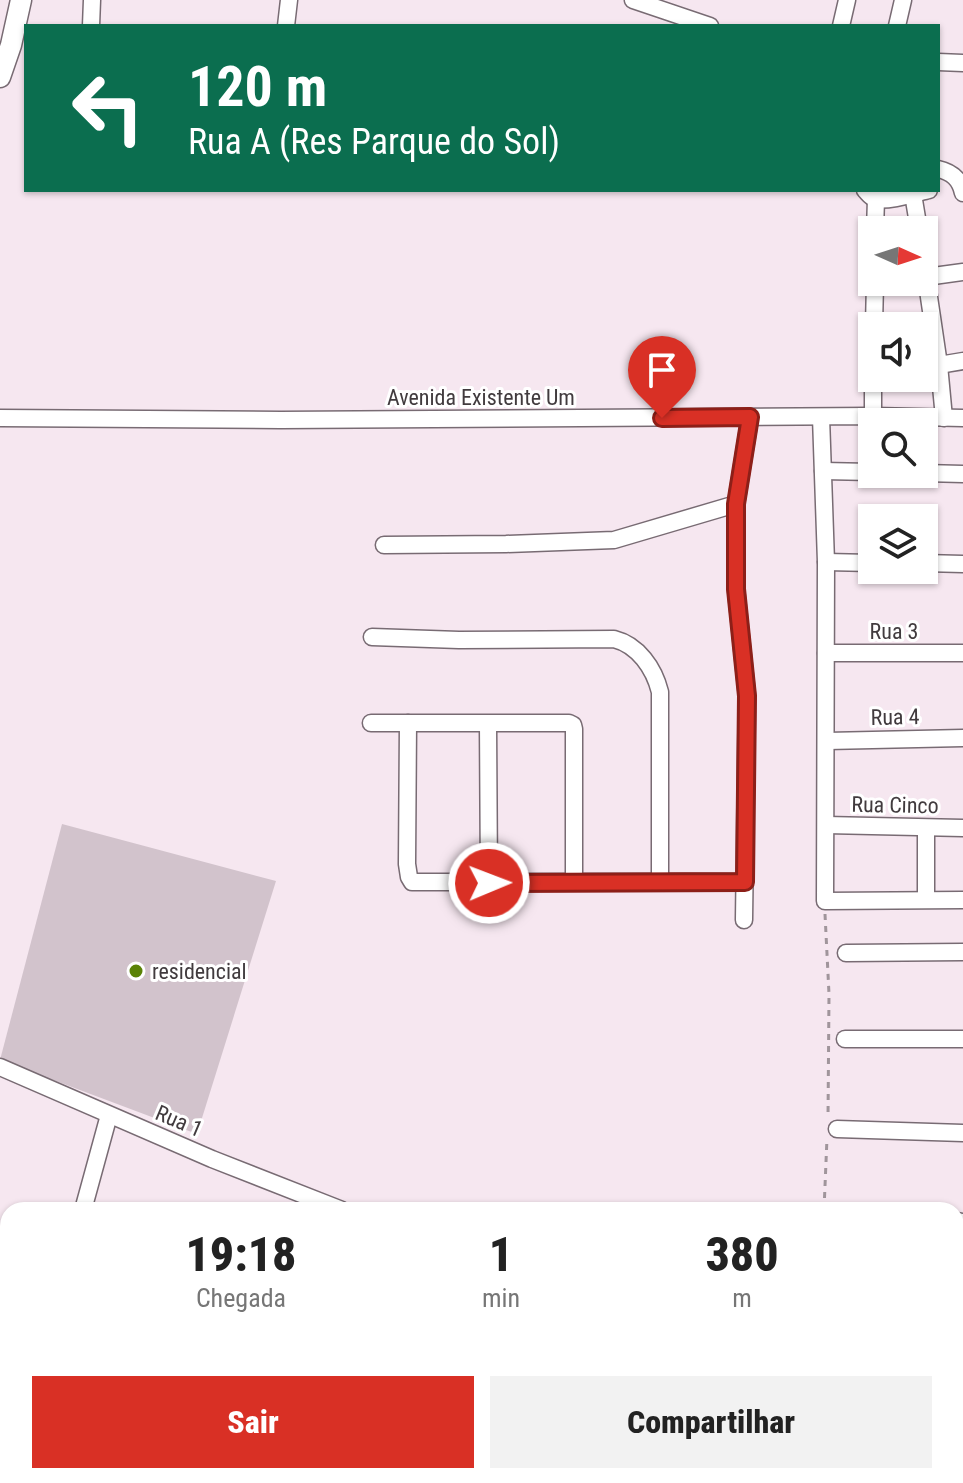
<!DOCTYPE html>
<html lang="pt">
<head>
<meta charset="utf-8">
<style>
	body { margin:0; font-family:"Roboto Condensed",sans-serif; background:#f2f2f2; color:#222; height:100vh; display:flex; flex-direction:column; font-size:30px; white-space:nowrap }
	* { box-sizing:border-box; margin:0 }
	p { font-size:26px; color:#767676 }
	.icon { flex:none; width:44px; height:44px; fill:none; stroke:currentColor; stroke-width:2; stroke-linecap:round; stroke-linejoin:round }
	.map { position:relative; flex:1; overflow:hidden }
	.sheet { position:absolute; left:0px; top:1202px; width:964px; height:282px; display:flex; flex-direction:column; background:#fff; border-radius:24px 24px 0 0; box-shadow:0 2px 6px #0004 }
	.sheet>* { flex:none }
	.hud { position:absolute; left:24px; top:24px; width:916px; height:168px; border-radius:0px; box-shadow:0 2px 6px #0004; background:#0b6e4f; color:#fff; overflow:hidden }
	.needle { width:52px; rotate:93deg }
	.buttons { position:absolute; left:858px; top:216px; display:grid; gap:16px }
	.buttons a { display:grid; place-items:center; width:80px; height:80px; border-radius:0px; background:#fff; box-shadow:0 2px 6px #0004; font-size:40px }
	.pin { position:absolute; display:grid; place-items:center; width:68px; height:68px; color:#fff; margin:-82px -34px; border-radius:50% 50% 50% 0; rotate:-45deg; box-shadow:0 0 8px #0007 }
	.pin .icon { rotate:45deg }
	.me { position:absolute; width:88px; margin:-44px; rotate:89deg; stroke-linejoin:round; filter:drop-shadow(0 0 6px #0008) }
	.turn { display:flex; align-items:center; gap:28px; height:168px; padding:0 32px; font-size:36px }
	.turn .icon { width:104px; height:104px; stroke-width:2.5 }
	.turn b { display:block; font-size:56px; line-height:68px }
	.eta { display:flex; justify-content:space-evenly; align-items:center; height:136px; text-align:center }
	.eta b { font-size:48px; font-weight:800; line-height:56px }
	.button { display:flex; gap:16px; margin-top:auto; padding:16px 32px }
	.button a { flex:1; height:92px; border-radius:0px; background:#d93025; color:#fff; font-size:32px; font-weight:800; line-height:92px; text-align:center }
	.button a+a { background:#f2f2f2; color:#222 }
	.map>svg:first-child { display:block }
	.building { fill:#d2c3cc }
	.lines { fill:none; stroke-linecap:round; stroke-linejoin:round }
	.minor-casing { stroke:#786b73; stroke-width:19 }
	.major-casing { stroke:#786b73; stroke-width:23 }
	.path { stroke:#a0959b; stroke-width:3; stroke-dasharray:6 6; stroke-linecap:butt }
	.minor { stroke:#fff; stroke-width:16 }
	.major { stroke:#fff; stroke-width:20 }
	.route-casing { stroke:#8d1f18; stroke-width:20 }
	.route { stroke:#d93025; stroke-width:14 }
	.poi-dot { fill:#5a8206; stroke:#fff; stroke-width:3 }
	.labels { text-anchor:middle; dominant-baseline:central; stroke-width:6; stroke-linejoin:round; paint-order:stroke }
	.street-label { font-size:22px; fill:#413b3e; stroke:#fff }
	.poi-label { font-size:22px; fill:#413b3e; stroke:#fff; text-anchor:start }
</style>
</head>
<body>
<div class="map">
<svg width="963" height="1483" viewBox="0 0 963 1483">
	<rect width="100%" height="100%" fill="#f6e7f0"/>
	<!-- building -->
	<polygon class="building" points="62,824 276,881 197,1134 0,1060"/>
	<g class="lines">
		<defs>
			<g id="minor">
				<polyline points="633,0 710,26"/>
				<polyline points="91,26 92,0"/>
				<polyline points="286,26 289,0"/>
				<polyline points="841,26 847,0"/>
				<polyline points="897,26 903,0"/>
				<polyline points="938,62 963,63"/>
				<path d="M 938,169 C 952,172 960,179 963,193"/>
				<path d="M 865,190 C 869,194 870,197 876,199 C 888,202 916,193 929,190"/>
				<polyline points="913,194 919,230"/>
				<polyline points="875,230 876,199"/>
				<polyline points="924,263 939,365 944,418"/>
				<polyline points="926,277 963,272"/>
				<polyline points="874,326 875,282"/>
				<polyline points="939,365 963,361"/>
				<polyline points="873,416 873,378"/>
				<polyline points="821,417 826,562 825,901 963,900"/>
				<polyline points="0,418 281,420 873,416 963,418"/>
				<polyline points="823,471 872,472"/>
				<polyline points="924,473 963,474"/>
				<polyline points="384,545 506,544 614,540 736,504"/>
				<polyline points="826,562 872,563"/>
				<polyline points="924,563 963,564"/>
				<path d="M 372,637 L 459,640 L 614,639 C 638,645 654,668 660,692 L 660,881"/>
				<polyline points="826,653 963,653"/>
				<polyline points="371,723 569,723 573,725 574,729 574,881"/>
				<polyline points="408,723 407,864 409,877 412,882 745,882"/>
				<polyline points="488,724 489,883"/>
				<polyline points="827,741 963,738"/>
				<polyline points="826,825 963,828"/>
				<polyline points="926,828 926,899"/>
				<polyline points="744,920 747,696 736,589 736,504 750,417"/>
				<polyline points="846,953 963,952"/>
				<polyline points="845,1039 963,1039"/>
				<polyline points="0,1067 212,1159 342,1210"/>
				<polyline points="837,1129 963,1133"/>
				<polyline points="83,1210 109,1115"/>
				<polyline points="956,1221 963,1222"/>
				<polyline points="0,1304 8,1307"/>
				<polyline points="956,1311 963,1308"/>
				<polyline points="0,1458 8,1436"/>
				<polyline points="956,1458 963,1461"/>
				<polyline points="411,1476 427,1483"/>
			</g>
			<polyline id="major" points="0,77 11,45 21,0"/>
		</defs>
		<!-- minor casing -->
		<use href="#minor" class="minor-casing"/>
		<!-- major casing -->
		<use href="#major" class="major-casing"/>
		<!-- path -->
		<g class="path">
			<polyline points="825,914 829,994 828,1118"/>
			<polyline points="824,1210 827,1138"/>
		</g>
		<!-- minor -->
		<use href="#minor" class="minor"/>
		<!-- major -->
		<use href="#major" class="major"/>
	</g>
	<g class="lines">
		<defs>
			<polyline id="route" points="489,883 745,882 747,696 736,589 736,504 750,417 662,418"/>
		</defs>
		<!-- route casing -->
		<use href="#route" class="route-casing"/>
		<!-- route -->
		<use href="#route" class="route"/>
	</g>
	<!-- markers -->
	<circle class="poi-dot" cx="136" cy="971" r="8"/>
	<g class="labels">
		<!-- street labels -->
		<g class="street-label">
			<text x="481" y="397">Avenida Existente Um</text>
			<text x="894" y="631">Rua 3</text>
			<text transform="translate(895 717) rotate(-1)">Rua 4</text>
			<text transform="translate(895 805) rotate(1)">Rua Cinco</text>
			<text transform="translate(179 1121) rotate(23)">Rua 1</text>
		</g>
		<!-- poi labels -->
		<g class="poi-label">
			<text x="152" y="971">residencial</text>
		</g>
	</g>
</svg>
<div class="buttons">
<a><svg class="needle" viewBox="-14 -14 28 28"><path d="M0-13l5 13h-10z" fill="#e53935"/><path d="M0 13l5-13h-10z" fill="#767676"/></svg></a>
<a><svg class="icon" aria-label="sound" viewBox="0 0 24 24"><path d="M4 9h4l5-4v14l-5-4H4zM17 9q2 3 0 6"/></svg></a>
<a><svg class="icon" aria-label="search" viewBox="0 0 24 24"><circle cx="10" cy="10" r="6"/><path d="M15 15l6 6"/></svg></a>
<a><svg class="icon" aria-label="layers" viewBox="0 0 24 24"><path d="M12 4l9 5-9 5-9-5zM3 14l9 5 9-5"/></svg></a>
</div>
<div class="pin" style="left:662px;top:418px;background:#d93025"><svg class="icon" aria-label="arrive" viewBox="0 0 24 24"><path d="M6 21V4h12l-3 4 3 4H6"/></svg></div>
<svg class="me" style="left:489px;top:883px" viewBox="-20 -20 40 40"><circle r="17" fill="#d93025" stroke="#fff" stroke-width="3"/><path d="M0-11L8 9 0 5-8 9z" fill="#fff"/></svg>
<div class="hud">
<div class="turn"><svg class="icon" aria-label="left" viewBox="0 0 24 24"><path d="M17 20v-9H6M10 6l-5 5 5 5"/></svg><div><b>120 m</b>Rua A (Res Parque do Sol)</div></div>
</div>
<section class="sheet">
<div class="eta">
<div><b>19:18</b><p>Chegada</p></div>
<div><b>1</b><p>min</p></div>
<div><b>380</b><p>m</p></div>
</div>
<div class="button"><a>Sair</a><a>Compartilhar</a></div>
</section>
</div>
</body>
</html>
